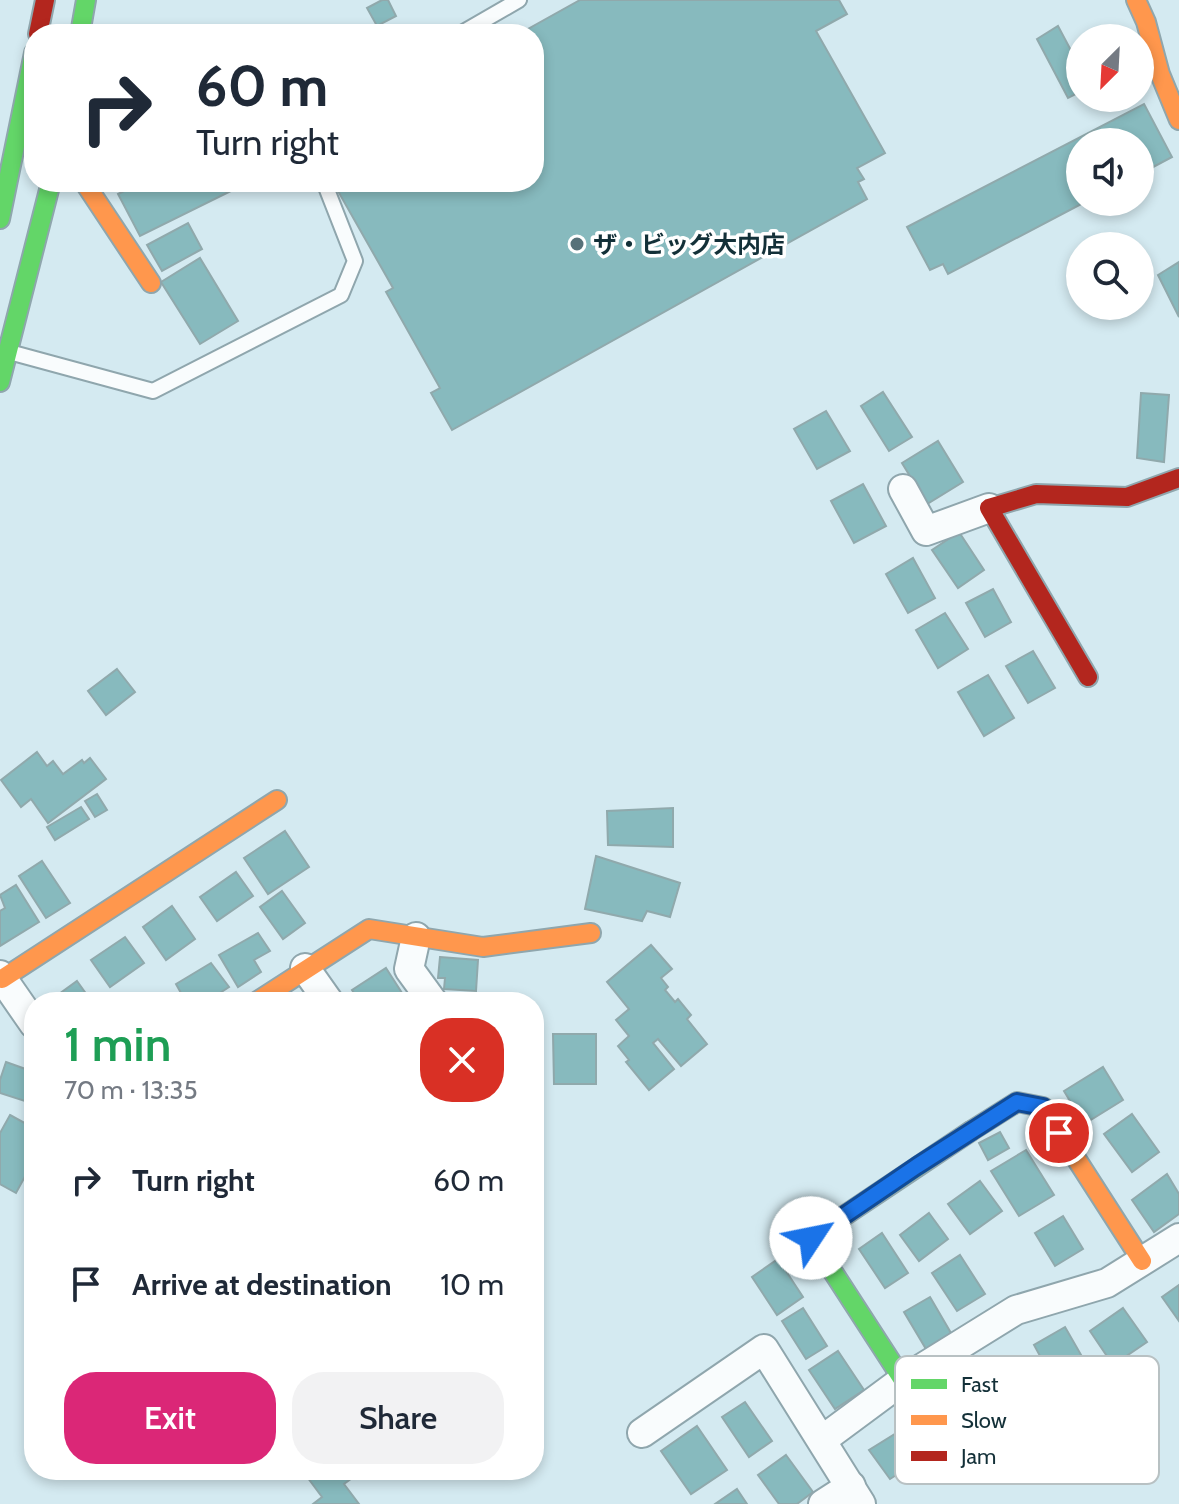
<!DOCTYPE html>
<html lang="en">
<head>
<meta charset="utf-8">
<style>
	body { margin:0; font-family:Cabin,"Noto Sans JP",sans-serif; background:#f2f2f3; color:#1f2937; height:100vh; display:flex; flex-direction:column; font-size:30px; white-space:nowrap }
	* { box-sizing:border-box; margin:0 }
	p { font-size:26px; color:#747a83 }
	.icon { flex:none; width:44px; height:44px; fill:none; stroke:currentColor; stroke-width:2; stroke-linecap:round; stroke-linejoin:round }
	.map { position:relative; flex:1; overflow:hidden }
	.sheet { position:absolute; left:24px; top:992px; width:520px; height:488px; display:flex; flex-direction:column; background:#fff; border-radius:32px; box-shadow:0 4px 12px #0003 }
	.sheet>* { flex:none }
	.banner { position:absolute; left:24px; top:24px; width:520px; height:168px; border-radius:32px; box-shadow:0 4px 12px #0003; background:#fff; color:#1f2937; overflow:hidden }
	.needle { width:52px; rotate:204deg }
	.tools { position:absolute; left:1066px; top:24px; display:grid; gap:16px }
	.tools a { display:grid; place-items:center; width:88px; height:88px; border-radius:50%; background:#fff; box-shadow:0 4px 12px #0003; font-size:40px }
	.pin { position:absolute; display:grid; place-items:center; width:68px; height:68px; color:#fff; margin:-34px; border:4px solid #fff; border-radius:50%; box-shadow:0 2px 8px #0007 }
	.me { position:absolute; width:88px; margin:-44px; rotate:56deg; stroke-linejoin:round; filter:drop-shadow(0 0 6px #0008) }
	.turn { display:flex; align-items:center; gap:28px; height:168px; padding:0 40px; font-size:36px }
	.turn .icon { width:104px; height:104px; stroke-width:2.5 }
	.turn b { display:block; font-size:56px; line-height:68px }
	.round { display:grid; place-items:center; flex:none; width:84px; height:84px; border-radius:32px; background:#f2f2f3 }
	.summary { display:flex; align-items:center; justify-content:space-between; height:136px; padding:0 40px }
	h1 { font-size:48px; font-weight:600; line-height:60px; color:#1e9e55 }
	.cta { display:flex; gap:16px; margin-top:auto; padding:16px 40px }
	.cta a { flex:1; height:92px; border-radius:32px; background:#db2777; color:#fff; font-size:32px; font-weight:600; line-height:92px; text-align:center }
	.cta a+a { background:#f2f2f3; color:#1f2937 }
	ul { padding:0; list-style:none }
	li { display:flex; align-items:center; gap:24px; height:104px; padding:0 40px }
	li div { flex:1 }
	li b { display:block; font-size:30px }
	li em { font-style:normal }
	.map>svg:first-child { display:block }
	.building { fill:#87babe; stroke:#90a9ac; stroke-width:2 }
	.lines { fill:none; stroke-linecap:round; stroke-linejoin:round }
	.lane-casing { stroke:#8fa6ad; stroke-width:18 }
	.street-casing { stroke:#8fa6ad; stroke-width:32 }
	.fast-casing { stroke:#8fa6ad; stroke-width:22 }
	.slow-casing { stroke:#8fa6ad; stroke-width:22 }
	.jam-casing { stroke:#8fa6ad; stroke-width:22 }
	.lane { stroke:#f9fcfd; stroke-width:14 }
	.street { stroke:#f9fcfd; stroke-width:28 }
	.fast { stroke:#63d668; stroke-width:18 }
	.slow { stroke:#ff974d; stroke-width:18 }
	.jam { stroke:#b3261e; stroke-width:18 }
	.route-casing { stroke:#114b97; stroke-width:20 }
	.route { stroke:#1a73e8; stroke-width:14 }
	.poi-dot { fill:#577179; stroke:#fff; stroke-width:3 }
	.labels { text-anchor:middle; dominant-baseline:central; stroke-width:7; stroke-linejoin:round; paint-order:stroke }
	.poi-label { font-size:24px; font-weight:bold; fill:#133038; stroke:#fff; text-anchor:start }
	.key { fill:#fff; stroke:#b8c1c3; stroke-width:2 }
	.key-label { font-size:22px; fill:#133038 }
</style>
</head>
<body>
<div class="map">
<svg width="1179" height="1504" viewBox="0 0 1179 1504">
	<rect width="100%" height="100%" fill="#d4eaf1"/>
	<!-- building -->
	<g class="building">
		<polygon points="382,0 388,0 396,16 377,26 367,8"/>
		<polygon points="580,0 839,0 847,14 816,31 885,153 857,168 864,179 858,182 867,199 452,430 431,393 440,388 386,292 393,288 334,184 534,182 534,34 519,34"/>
		<polygon points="1058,26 1075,58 1080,56 1080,92 1068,98 1037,39"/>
		<polygon points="1144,104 1172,157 1140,174 1140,142 1080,142 1080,202 1085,202 948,274 943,264 930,270 907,227"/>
		<polygon points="142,182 249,182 140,236 118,194"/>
		<polygon points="188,223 202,249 162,271 147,245"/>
		<polygon points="200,258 238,321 200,344 161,282"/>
		<polygon points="1179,262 1179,317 1158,275"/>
		<polygon points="883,392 912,437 889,451 861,406"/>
		<polygon points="1141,393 1169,395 1164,462 1137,458"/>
		<polygon points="826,411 850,451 817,469 794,429"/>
		<polygon points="938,441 963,482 927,504 902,463"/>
		<polygon points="863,484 886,526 854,543 831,501"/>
		<polygon points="959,532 984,570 958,588 932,550"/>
		<polygon points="913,558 935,598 908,613 886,574"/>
		<polygon points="993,589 1011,622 985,637 966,603"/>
		<polygon points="945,613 968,649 938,668 916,630"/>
		<polygon points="1033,651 1055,688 1028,703 1006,666"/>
		<polygon points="117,669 135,692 106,715 88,691"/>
		<polygon points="988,675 1014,718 984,736 958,692"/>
		<polygon points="37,752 47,766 53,761 63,774 82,760 84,763 90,758 106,779 48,823 31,799 21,807 1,780"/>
		<polygon points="97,794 107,810 95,817 85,801"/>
		<polygon points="81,807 89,819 55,840 47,827"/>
		<polygon points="673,808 673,847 608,845 607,811"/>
		<polygon points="285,831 309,867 268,894 244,858"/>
		<polygon points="596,856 680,883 670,917 647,911 642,921 585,909"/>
		<polygon points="42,861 70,903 46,918 19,876"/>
		<polygon points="236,872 253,896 217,921 200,897"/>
		<polygon points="16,885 39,922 0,946 0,911 5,908 0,895"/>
		<polygon points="282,891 305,923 283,939 260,907"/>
		<polygon points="172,906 195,939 166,960 143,927"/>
		<polygon points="258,933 270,951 254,960 261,972 238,987 219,955"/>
		<polygon points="125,937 144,963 110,987 91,960"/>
		<polygon points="651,945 672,969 661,978 668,987 665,990 675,1002 678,999 691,1015 687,1019 707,1044 681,1066 658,1039 653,1043 674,1069 649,1090 626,1062 629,1060 618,1046 629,1036 616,1020 629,1009 607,982"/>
		<polygon points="440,957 478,960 476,991 444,989 445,978 438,978"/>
		<polygon points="211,963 229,987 206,1002 186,1002 176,984"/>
		<polygon points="386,968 402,993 388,1002 360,1002 352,990"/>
		<polygon points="77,981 92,1002 48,1002"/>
		<polygon points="553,1034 596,1034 596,1084 554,1084"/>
		<polygon points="6,1062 34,1072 34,1104 0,1093 0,1080"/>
		<polygon points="1103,1067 1123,1100 1084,1124 1064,1091"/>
		<polygon points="1132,1114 1159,1152 1132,1172 1104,1134"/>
		<polygon points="10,1115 34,1128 34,1160 16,1193 0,1184 0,1133"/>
		<polygon points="1000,1132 1009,1148 988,1160 979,1143"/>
		<polygon points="1026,1150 1054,1195 1019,1216 991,1171"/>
		<polygon points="1167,1174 1179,1194 1179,1214 1154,1232 1132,1200"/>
		<polygon points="980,1181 1002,1211 970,1234 948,1204"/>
		<polygon points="929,1213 948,1239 919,1261 900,1235"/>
		<polygon points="1063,1216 1083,1249 1055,1266 1035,1233"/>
		<polygon points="882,1233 908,1273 885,1288 859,1249"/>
		<polygon points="960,1255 985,1294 957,1311 932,1273"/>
		<polygon points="778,1259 803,1297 777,1315 752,1277"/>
		<polygon points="1179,1285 1179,1321 1162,1297"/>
		<polygon points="930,1297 951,1333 926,1349 904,1312"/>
		<polygon points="803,1308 827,1346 806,1359 782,1321"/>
		<polygon points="1123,1308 1147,1342 1113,1365 1090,1331"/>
		<polygon points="1065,1327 1084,1360 1052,1378 1034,1345"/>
		<polygon points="838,1351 864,1390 835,1409 809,1370"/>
		<polygon points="745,1402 772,1441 749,1457 722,1417"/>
		<polygon points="697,1426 727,1470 691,1494 661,1451"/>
		<polygon points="903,1429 920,1460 890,1479 869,1450"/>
		<polygon points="786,1455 813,1492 797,1504 779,1504 758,1475"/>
		<polygon points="302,1470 357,1470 359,1473 344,1484 359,1504 313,1504 322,1497"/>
		<polygon points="737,1489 747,1504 715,1504"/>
	</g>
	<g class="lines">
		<defs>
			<g id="lane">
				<polyline points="460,34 519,0"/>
				<polyline points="13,353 153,391 341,295 355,261 324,182"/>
			</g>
			<g id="street">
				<polyline points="903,489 926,531 989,508"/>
				<polyline points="416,937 409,969 433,1002"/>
				<polyline points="305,968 329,1002"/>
				<polyline points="0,975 34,1024"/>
				<polyline points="642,1433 764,1349 861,1504"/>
				<polyline points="822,1440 903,1380 1016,1310 1107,1283 1179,1238"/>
				<polyline points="823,1504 851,1486"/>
			</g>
			<g id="fast">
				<polyline points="80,34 86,0"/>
				<polyline points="0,219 34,53"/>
				<polyline points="0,382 51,182"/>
				<polyline points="903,1380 811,1238 971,1131"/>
			</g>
			<g id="slow">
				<polyline points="1136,0 1146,22 1160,74 1179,120"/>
				<polyline points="84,182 151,283"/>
				<polyline points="2,979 277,800"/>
				<polyline points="256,1002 369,929 483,947 591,933"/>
				<polyline points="971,1131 1017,1102 1043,1107 1142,1261"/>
			</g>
			<g id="jam">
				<polyline points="38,34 45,0"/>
				<polyline points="1088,677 989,508 1036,494 1127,497 1179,478"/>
			</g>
		</defs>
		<!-- lane casing -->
		<use href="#lane" class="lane-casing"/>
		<!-- street casing -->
		<use href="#street" class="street-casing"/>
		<!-- fast casing -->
		<use href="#fast" class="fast-casing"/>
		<!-- slow casing -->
		<use href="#slow" class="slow-casing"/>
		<!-- jam casing -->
		<use href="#jam" class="jam-casing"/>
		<!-- lane -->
		<use href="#lane" class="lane"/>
		<!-- street -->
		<use href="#street" class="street"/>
		<!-- fast -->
		<use href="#fast" class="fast"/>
		<!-- slow -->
		<use href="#slow" class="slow"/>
		<!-- jam -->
		<use href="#jam" class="jam"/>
	</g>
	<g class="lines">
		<defs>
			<polyline id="route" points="811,1238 917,1166 1017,1102 1043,1107 1059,1133"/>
		</defs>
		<!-- route casing -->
		<use href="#route" class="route-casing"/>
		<!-- route -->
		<use href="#route" class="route"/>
	</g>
	<!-- markers -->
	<circle class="poi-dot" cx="577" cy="244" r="8"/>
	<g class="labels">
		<!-- poi labels -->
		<g class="poi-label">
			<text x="593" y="244">ザ・ビッグ大内店</text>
		</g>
	</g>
	<!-- legend -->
	<rect x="895" y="1356" width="264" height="128" rx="12" class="key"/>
	<rect x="911" y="1379" width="36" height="10" fill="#63d668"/>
	<rect x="911" y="1415" width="36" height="10" fill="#ff974d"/>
	<rect x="911" y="1451" width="36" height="10" fill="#b3261e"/>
	<g class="key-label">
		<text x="961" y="1392">Fast</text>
		<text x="961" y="1428">Slow</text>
		<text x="961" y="1464">Jam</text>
	</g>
</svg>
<div class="tools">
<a><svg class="needle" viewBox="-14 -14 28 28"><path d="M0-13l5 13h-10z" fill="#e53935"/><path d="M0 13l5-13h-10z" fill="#747a83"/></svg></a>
<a><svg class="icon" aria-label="sound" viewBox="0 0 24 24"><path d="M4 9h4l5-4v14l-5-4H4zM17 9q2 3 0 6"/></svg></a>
<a><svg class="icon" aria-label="search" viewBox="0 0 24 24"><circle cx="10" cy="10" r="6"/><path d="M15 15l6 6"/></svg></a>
</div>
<div class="pin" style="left:1059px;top:1133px;background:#d93025"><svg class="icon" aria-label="arrive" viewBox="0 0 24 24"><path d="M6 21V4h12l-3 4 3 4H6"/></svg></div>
<svg class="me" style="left:811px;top:1238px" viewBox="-20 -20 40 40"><circle r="19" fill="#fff"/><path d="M0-13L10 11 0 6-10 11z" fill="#1a73e8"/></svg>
<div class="banner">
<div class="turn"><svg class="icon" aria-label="right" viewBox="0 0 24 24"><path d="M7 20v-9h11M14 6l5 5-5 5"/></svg><div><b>60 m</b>Turn right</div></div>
</div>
<section class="sheet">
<div class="summary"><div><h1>1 min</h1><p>70 m · 13:35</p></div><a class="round" style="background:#d93025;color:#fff"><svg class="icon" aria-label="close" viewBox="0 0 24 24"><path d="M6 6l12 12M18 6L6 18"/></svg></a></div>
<ul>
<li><svg class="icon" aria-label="right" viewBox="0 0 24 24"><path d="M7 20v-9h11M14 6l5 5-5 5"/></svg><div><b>Turn right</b></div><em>60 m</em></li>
<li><svg class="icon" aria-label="arrive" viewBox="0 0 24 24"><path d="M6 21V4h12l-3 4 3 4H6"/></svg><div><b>Arrive at destination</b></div><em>10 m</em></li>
</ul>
<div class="cta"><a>Exit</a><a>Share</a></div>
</section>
</div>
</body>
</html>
